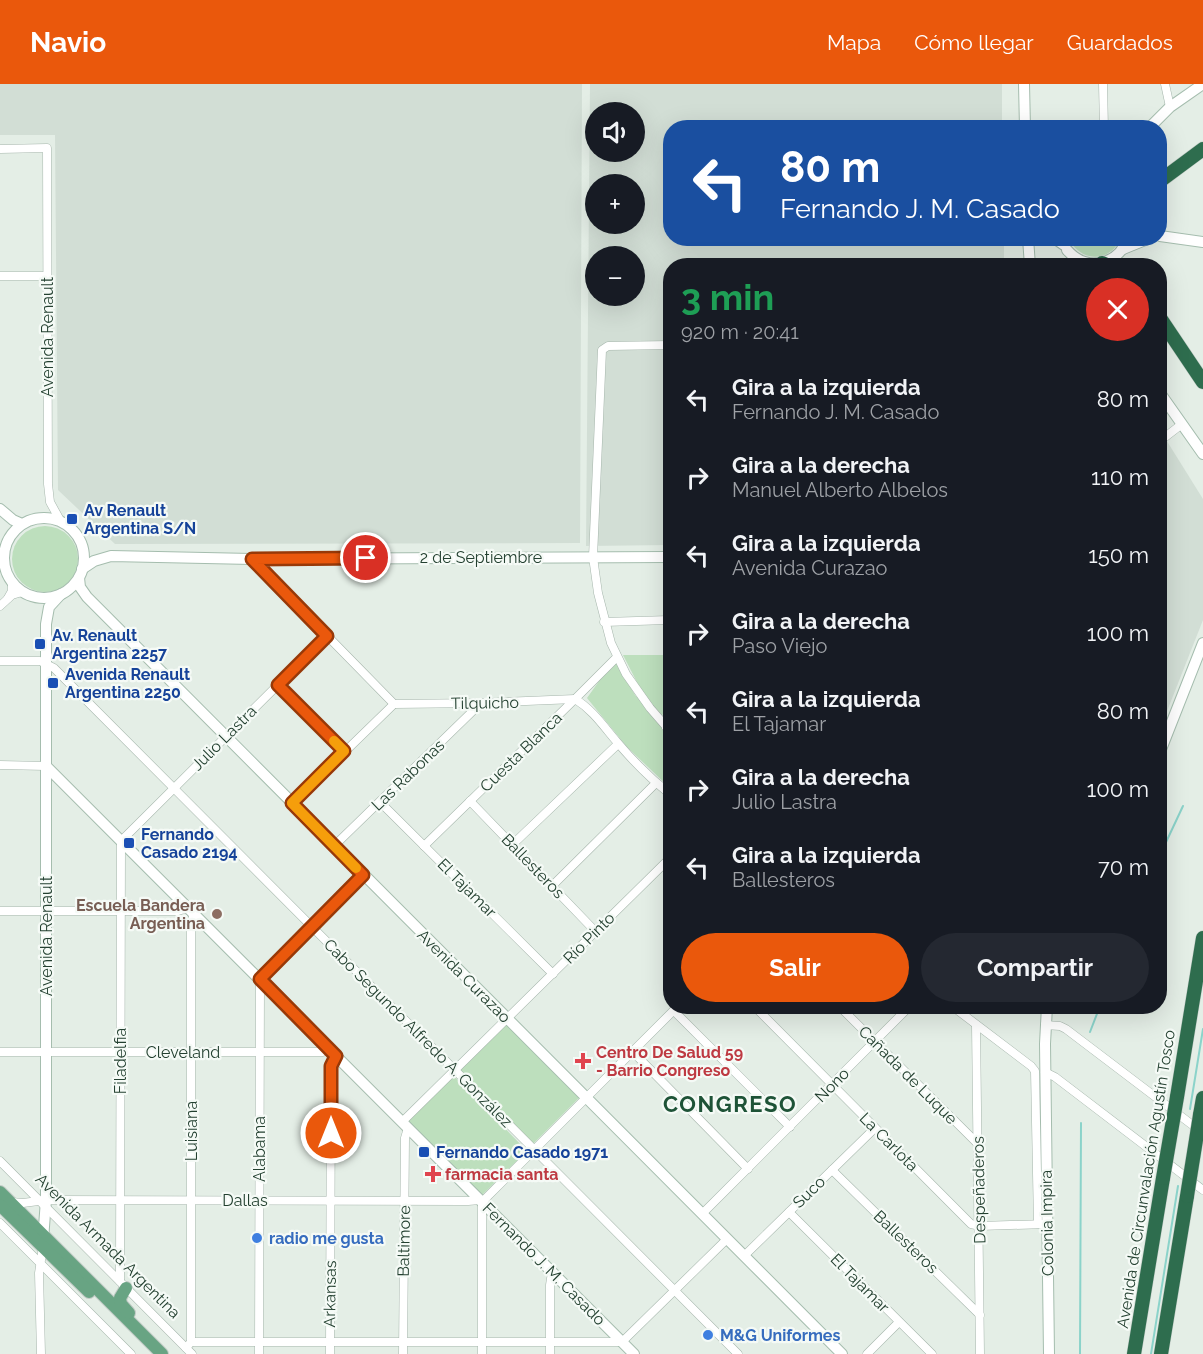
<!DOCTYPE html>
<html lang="es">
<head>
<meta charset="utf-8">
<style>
	body { margin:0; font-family:Raleway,sans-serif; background:#242831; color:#f1f3f6; height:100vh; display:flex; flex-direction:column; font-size:22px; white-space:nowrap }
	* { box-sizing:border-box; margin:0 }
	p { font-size:20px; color:#9ea1a6 }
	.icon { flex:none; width:33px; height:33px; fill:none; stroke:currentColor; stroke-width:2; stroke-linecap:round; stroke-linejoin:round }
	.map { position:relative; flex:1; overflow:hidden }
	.details { position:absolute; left:663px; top:174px; width:504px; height:756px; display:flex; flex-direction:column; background:#171b24; border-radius:24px; box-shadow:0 6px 24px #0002 }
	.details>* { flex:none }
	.banner { position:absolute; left:663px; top:36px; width:504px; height:126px; border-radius:24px; box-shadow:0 6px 24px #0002; background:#1a4fa0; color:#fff; overflow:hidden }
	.fabs { position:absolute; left:585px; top:18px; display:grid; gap:12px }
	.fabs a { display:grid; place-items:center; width:60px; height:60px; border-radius:50%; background:#171b24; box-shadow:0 6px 24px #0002; font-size:30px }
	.pin { position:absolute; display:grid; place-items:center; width:51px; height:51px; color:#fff; margin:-26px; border:3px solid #fff; border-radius:50%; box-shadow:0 2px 6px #0007 }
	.me { position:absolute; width:66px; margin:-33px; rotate:0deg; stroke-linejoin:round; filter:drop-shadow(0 0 4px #0008) }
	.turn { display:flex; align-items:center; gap:21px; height:126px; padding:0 18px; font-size:27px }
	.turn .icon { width:78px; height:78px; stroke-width:2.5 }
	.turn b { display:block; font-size:42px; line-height:51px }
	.round { display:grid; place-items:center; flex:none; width:63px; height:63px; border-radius:32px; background:#242831 }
	.overview { display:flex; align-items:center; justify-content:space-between; height:102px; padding:0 18px }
	h1 { font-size:36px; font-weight:700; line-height:45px; color:#1e9e55 }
	.button { display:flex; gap:12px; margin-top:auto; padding:12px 18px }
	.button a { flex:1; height:69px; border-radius:36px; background:#ea580c; color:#fff; font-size:24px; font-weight:700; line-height:69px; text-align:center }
	.button a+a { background:#242831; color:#f1f3f6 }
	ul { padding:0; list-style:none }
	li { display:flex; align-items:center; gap:18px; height:78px; padding:0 18px }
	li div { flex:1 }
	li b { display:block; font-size:22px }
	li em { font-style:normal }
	header { display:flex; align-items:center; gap:36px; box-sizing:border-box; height:84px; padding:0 30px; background:#ea580c; color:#fff }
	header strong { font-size:28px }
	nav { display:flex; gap:33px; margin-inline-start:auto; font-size:21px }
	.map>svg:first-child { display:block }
	.built { fill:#d2ded5; fill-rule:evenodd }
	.green { fill:#bddfbd }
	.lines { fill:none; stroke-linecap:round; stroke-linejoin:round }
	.stream { stroke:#8bd3ca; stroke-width:2 }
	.street-casing { stroke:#a6b6ac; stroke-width:9 }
	.secondary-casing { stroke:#a5bdae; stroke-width:12 }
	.primary-casing { stroke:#c1cac5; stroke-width:14 }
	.highway-casing { stroke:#c1cac5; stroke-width:15 }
	.street { stroke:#fff; stroke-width:8 }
	.secondary { stroke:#fff; stroke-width:10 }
	.primary { stroke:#68a483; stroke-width:12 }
	.highway { stroke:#2e6d4e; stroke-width:14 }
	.highway-bridge-casing { stroke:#c1cac5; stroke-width:15; stroke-linecap:butt }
	.highway-bridge { stroke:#2e6d4e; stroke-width:14 }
	.route-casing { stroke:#983908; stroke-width:15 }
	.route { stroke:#ea580c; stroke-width:10 }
	.slow { stroke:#f59e0b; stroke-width:10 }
	.transit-dot { fill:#1a4fb4; stroke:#f5faf6; stroke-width:2 }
	.education-dot { fill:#8d6e63; stroke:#f5faf6; stroke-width:2 }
	.health-dot { fill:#e0444e; stroke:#f5faf6; stroke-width:2 }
	.shop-dot { fill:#3f7fe0; stroke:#f5faf6; stroke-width:2 }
	.labels { text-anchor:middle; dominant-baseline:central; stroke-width:4.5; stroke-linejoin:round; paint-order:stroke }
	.street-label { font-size:16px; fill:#234030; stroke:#f5faf6 }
	.transit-label { font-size:16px; font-weight:bold; fill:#164399; stroke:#f5faf6; text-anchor:start }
	.education-label { font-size:16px; font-weight:bold; fill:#785e54; stroke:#f5faf6; text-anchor:end }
	.health-label { font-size:16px; font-weight:bold; fill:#be3a42; stroke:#f5faf6; text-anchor:start }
	.shop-label { font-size:16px; font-weight:bold; fill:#366cbe; stroke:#f5faf6; text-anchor:start }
	.district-label { font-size:22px; font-weight:bold; letter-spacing:1.5px; fill:#1e5337; stroke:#f5faf6 }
</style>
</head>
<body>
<header>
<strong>Navio</strong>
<nav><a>Mapa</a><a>Cómo llegar</a><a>Guardados</a></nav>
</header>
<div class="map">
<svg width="1203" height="1270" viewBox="0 0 1203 1270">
	<rect width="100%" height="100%" fill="#e4eee6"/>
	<!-- built -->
	<g class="built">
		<polygon points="0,0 582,0 580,459 115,460 58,406 55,51 0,51"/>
		<path d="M 590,0 L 1002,0 L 1002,43 L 670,44 L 670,154 L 1004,155 L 1004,181 L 670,182 L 670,461 L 586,462 ZM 596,28 L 634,28 L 634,68 L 596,68 ZM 596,100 L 634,100 L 634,140 L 596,140 ZM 596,172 L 634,172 L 634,212 L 596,212 Z"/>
		<polygon points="1160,346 1203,415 1203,536 1160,645"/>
	</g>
	<!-- green -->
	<g class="green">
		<path d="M 1069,155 L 1120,155 C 1110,179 1080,178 1069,155 Z"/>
		<circle cx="45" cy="475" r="33"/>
		<polygon points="623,571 667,571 666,630 661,631 641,606"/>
		<polygon points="616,579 635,611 670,649 670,704 627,663 587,614 602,593"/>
		<polygon points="508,939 581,1012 533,1060 460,986"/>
		<polygon points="454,992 527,1067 480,1113 407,1038"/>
	</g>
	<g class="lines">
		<!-- stream -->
		<g class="stream">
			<polyline points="1160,771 1183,722"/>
			<polyline points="1090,948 1100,922"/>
			<polyline points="1190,1025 1203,945"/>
			<polyline points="1080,1270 1081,1039"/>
			<polyline points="1151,1270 1178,1102"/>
		</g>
		<defs>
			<g id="street">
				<polyline points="1103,0 1104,44"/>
				<polyline points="1165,0 1170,23"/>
				<polyline points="0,65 47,64 48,400 50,418 61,438"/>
				<polyline points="0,192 47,192"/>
				<polyline points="670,261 608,262 602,266 593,473 598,509 611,559 626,590 650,624 670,647"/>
				<polyline points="1160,357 1182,340"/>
				<polyline points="252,475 394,620"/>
				<polyline points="8,514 12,507 12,499"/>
				<polyline points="0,522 12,511 22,508"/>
				<polyline points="604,538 669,536"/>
				<polyline points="0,577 40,577 54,584 738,1270"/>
				<polyline points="278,601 344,667"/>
				<path d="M 575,615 C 593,626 604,643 617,658 C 633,677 651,695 670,710"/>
				<polyline points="394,620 481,619 575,615"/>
				<polyline points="666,643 669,634 669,473"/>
				<polyline points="0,681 46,682"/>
				<polyline points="470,717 596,848"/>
				<polyline points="292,719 394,620"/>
				<polyline points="381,719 553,890"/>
				<polyline points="512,761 618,660"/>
				<polyline points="334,762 481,619"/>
				<polyline points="424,762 575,615 617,573"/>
				<polyline points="552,802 656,699"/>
				<polyline points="0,827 178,827 188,824"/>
				<polyline points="754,922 971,1140 980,1142 1047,1140"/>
				<polyline points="839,922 977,1059"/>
				<polyline points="952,922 1031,982 1035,987 1038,1140"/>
				<polyline points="674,927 790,1043"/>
				<polyline points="976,941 980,1270"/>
				<polyline points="1045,941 1060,942 1066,945 1199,1046"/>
				<polyline points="0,968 323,968 329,965"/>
				<polyline points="633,968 748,1085"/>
				<polyline points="1045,988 1055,993 1203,1106"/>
				<polyline points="402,1038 670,774"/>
				<polyline points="0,1077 192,1270"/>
				<polyline points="832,1086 980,1231"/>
				<polyline points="11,1118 23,1119 46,1116 468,1117 480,1116"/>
				<polyline points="789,1128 932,1270"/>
				<polyline points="702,1130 910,922"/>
				<polyline points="0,1139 131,1270"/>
				<polyline points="744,1172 875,1044"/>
				<polyline points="120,1197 121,757 327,552"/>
				<polyline points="191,1258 622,1258"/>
				<polyline points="622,1258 727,1155"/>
				<polyline points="186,1264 191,1258 191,840 194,829"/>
				<polyline points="41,1270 39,1189 43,1163"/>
				<polyline points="259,1270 260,895 363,791"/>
				<polyline points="330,1270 331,982 336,972"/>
				<polyline points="403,1270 405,1054 408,1044"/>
				<polyline points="482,1270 482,1118 678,922"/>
				<polyline points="550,1270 550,1201 552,1188"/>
				<polyline points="867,1270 899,1238"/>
			</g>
			<g id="secondary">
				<polyline points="1024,0 1025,44"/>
				<polyline points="1149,44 1170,23 1203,0"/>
				<polyline points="1160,152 1203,158"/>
				<polyline points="1028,154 1030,182"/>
				<polyline points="1054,154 1064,161"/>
				<polyline points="1123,165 1150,154"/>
				<path d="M 1067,166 C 1086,188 1118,182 1128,154"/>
				<polyline points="1160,309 1203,370"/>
				<polyline points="0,425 13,436 22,440"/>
				<circle cx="44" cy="474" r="40"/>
				<polyline points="82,485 94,477 111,472 252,475 670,473"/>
				<polyline points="79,494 80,503 87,513 842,1270"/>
				<polyline points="1160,668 1203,559"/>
				<polyline points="46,682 634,1270"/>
				<polyline points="1047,922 1045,960 1049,1270"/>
				<polyline points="43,1156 46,1116 46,540 49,523 61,510"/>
			</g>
			<g id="primary">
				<polyline points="0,1108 162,1270"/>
				<polyline points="0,1121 89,1208"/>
				<polyline points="126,1204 120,1214 121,1220 129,1229"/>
			</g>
			<g id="highway">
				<polyline points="1160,97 1203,65"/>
				<polyline points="1102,179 1109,182"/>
				<polyline points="1160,234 1203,298"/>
				<polyline points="1177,1013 1203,854"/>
				<polyline points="1200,1031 1203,1014"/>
				<polyline points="1134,1270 1163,1094"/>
				<polyline points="1161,1270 1187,1112"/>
			</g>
		</defs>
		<!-- street casing -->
		<use href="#street" class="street-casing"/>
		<!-- secondary casing -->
		<use href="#secondary" class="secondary-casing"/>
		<!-- primary casing -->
		<use href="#primary" class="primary-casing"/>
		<!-- highway casing -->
		<use href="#highway" class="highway-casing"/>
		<!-- street -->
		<use href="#street" class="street"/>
		<!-- secondary -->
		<use href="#secondary" class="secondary"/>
		<!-- primary -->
		<use href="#primary" class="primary"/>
		<!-- highway -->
		<use href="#highway" class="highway"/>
		<defs>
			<g id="highway-bridge">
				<polyline points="1163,1094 1177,1013"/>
				<polyline points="1187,1112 1200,1031"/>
			</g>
		</defs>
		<!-- highway-bridge casing -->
		<use href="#highway-bridge" class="highway-bridge-casing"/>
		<!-- highway-bridge -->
		<use href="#highway-bridge" class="highway-bridge"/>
	</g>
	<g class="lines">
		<defs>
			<polyline id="route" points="331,1049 331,982 336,972 260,895 363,791 292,719 344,667 278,601 327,552 252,475 366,474"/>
		</defs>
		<!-- route casing -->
		<use href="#route" class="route-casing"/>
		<!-- route -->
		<use href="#route" class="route"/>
		<!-- slow -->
		<polyline class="slow" points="334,657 344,667 292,719 356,784"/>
	</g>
	<!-- markers -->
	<g class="transit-dot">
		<rect x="66" y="429" width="12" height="12" rx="3"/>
		<rect x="34" y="554" width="12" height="12" rx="3"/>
		<rect x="47" y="593" width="12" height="12" rx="3"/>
		<rect x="123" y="753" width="12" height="12" rx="3"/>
		<rect x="418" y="1062" width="12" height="12" rx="3"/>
	</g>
	<circle class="education-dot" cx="217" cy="830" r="6"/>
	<g class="health-dot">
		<path d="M580 968h6v6h6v6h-6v6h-6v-6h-6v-6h6z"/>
		<path d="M430 1081h6v6h6v6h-6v6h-6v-6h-6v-6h6z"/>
	</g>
	<g class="shop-dot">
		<circle cx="257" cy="1154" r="6"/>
		<circle cx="708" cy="1251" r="6"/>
	</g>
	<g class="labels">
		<!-- street labels -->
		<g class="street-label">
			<text transform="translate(47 253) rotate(-90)">Avenida Renault</text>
			<text x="481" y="473">2 de Septiembre</text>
			<text transform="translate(485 619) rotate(-1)">Tilquicho</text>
			<text transform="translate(224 654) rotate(-45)">Julio Lastra</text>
			<text transform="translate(521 668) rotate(-44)">Cuesta Blanca</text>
			<text transform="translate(408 691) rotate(-44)">Las Rabonas</text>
			<text transform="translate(533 782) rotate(46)">Ballesteros</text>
			<text transform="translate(467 804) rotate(45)">El Tajamar</text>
			<text transform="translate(46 852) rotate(-90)">Avenida Renault</text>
			<text transform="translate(589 854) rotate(-45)">Río Pinto</text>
			<text transform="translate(464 892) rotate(45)">Avenida Curazao</text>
			<text transform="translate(418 949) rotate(45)">Cabo Segundo Alfredo A. González</text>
			<text x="183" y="968">Cleveland</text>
			<text transform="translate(120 977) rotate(-90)">Filadelfia</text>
			<text transform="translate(908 991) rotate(45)">Cañada de Luque</text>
			<text transform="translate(832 1001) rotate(-45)">Nono</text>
			<text transform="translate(191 1047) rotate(-90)">Luisiana</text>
			<text transform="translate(889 1058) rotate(45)">La Carlota</text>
			<text transform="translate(259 1065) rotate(-90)">Alabama</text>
			<text transform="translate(1146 1095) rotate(-81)">Avenida de Circunvalación Agustín Tosco</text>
			<text transform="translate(979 1106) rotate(-91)">Despeñaderos</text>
			<text transform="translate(809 1108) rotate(-44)">Suco</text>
			<text x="245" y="1116">Dallas</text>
			<text transform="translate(1047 1139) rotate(-91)">Colonia Impira</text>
			<text transform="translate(404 1157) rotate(-89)">Baltimore</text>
			<text transform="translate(906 1158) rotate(44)">Ballesteros</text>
			<text transform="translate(108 1162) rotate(45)">Avenida Armada Argentina</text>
			<text transform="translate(544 1180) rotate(45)">Fernando J. M. Casado</text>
			<text transform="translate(860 1199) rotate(45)">El Tajamar</text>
			<text transform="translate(330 1210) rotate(-89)">Arkansas</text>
		</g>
		<!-- transit labels -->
		<g class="transit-label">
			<text x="84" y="426">Av Renault<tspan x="84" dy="18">Argentina S/N</tspan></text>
			<text x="52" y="551">Av. Renault<tspan x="52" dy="18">Argentina 2257</tspan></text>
			<text x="65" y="590">Avenida Renault<tspan x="65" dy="18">Argentina 2250</tspan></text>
			<text x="141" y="750">Fernando<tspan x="141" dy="18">Casado 2194</tspan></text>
			<text x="436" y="1068">Fernando Casado 1971</text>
		</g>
		<!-- education labels -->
		<g class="education-label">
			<text x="205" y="821">Escuela Bandera<tspan x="205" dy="18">Argentina</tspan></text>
		</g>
		<!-- health labels -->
		<g class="health-label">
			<text x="596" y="968">Centro De Salud 59<tspan x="596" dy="18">- Barrio Congreso</tspan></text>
			<text x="445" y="1090">farmacia santa</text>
		</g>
		<!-- shop labels -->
		<g class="shop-label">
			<text x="269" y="1154">radio me gusta</text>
			<text x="720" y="1251">M&amp;G Uniformes</text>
		</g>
		<!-- district labels -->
		<g class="district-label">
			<text x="730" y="1020">CONGRESO</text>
		</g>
	</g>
</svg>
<div class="fabs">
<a><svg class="icon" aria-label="sound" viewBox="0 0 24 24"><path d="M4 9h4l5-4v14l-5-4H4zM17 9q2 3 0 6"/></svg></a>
<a>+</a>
<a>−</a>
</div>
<div class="pin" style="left:366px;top:474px;background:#d93025"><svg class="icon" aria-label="arrive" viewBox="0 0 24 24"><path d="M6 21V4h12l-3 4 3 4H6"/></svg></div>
<svg class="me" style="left:331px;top:1049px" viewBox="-20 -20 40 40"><circle r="17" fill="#ea580c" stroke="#fff" stroke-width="3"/><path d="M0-11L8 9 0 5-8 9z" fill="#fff"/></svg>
<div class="banner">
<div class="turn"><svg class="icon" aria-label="left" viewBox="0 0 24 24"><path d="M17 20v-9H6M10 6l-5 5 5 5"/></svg><div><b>80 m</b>Fernando J. M. Casado</div></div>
</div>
<section class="details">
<div class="overview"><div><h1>3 min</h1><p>920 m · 20:41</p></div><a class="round" style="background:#d93025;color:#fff"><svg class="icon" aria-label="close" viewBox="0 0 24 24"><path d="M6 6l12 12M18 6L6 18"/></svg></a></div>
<ul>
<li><svg class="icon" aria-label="left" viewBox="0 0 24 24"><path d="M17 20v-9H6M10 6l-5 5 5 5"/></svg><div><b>Gira a la izquierda</b><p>Fernando J. M. Casado</p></div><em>80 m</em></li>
<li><svg class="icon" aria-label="right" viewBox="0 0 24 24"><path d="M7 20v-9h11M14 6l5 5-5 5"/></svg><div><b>Gira a la derecha</b><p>Manuel Alberto Albelos</p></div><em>110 m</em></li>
<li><svg class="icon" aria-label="left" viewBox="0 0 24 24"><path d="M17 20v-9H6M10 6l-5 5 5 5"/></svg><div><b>Gira a la izquierda</b><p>Avenida Curazao</p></div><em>150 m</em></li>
<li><svg class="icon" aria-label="right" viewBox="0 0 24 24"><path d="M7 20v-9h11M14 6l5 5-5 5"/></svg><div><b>Gira a la derecha</b><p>Paso Viejo</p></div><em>100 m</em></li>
<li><svg class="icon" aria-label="left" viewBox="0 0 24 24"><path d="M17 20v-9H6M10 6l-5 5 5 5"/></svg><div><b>Gira a la izquierda</b><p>El Tajamar</p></div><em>80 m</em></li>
<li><svg class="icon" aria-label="right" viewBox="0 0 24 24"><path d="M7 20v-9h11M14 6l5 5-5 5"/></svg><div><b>Gira a la derecha</b><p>Julio Lastra</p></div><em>100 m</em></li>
<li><svg class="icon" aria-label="left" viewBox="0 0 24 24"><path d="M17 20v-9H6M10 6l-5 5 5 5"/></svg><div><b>Gira a la izquierda</b><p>Ballesteros</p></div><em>70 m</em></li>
</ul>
<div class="button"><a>Salir</a><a>Compartir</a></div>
</section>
</div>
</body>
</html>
